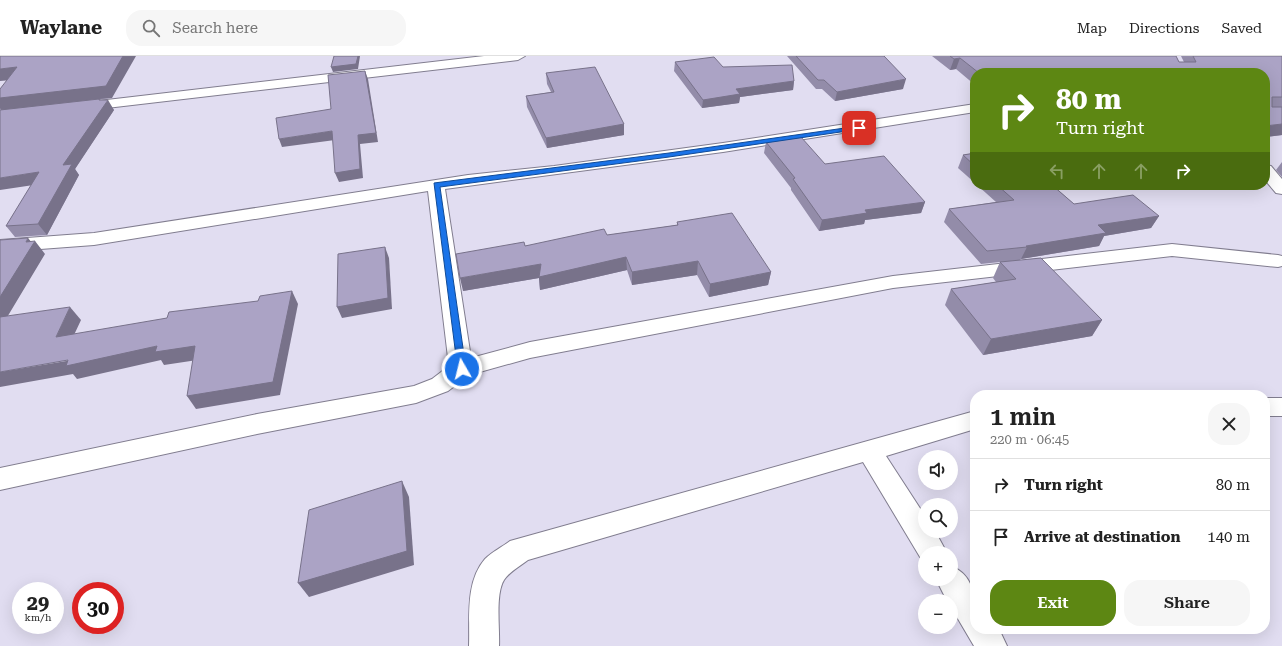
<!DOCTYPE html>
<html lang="en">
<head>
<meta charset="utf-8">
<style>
	body { margin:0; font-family:"Roboto Serif",serif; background:#f6f6f6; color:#222; height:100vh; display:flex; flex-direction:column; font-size:15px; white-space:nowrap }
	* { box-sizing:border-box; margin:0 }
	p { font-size:13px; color:#767676 }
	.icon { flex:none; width:22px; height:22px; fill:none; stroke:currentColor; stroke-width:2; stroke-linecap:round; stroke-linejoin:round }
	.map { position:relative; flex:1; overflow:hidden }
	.details { position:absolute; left:970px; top:334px; width:300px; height:244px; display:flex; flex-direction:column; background:#fff; border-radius:16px; box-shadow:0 4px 16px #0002 }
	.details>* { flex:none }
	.hud { position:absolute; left:970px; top:12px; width:300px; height:122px; border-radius:16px; box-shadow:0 4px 16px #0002; background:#5d8713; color:#fff; overflow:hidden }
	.fabs { position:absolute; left:918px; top:394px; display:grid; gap:8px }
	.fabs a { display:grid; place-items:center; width:40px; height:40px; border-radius:50%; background:#fff; box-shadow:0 4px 16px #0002; font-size:20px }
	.speed { position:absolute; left:12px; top:526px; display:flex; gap:8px; font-size:20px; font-weight:700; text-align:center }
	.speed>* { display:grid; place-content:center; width:52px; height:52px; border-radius:50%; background:#fff; box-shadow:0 4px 16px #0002; line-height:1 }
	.speed small { font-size:10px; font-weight:400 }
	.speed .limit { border:6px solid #d22; background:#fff; color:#111 }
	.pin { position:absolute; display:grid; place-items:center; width:34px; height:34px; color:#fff; margin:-17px; border-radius:8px; box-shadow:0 2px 6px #0006 }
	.me { position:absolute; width:44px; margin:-22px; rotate:352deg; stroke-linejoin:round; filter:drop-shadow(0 0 3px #0008) }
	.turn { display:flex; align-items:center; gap:14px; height:84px; padding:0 20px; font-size:18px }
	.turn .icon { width:52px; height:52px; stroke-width:2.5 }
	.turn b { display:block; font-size:28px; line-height:34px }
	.lanes { display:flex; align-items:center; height:38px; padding:0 20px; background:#0003; justify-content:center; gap:20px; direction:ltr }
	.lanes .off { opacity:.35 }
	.round { display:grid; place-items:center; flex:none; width:42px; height:42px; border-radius:16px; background:#f6f6f6 }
	.summary { display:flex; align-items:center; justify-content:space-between; height:68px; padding:0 20px }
	h1 { font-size:24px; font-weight:600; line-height:30px }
	.button { display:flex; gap:8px; margin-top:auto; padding:8px 20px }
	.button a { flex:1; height:46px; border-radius:16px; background:#5d8713; color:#fff; font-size:16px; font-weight:600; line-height:46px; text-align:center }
	.button a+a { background:#f6f6f6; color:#222 }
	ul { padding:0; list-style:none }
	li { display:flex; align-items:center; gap:12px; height:52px; padding:0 20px; border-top:1px solid #e0e0e0 }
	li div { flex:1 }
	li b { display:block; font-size:15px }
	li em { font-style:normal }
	header { display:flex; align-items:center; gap:24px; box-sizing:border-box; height:56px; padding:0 20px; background:#fff; border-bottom:1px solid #e0e0e0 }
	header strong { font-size:19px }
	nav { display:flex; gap:22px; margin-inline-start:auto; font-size:14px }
	.search { width:280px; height:36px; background:#f6f6f6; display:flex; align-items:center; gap:10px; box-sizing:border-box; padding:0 14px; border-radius:16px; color:#767676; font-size:15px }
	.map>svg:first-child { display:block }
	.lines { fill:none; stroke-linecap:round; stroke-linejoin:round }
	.minor-casing { stroke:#817d8f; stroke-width:2 }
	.minor { fill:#fff; fill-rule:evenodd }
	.wall { fill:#938ca9 }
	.shaded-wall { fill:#78728a }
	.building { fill:#aba3c5; stroke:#78728a }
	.route { fill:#1a73e8; stroke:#114b97 }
</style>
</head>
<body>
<header>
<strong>Waylane</strong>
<div class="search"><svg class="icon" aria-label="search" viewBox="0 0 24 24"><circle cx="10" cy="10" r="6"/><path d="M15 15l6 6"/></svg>Search here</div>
<nav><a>Map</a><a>Directions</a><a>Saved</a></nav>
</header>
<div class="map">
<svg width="1282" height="590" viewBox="0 0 1282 590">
	<rect width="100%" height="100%" fill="#e1ddf1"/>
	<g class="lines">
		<defs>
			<g id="minor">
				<polygon points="484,0 525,0 518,4 81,55 76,54 74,51 76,48 81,47"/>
				<polygon points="975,48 975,56 723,96 445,133 471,302 530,286 893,220 1172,188 1278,199 1282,200 1282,210 1278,211 1172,200 893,232 530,302 469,319 448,335 416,347 257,378 0,434 0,412 257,358 414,330 432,323 449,310 428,135 94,189 0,196 0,184 94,177 468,119 554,110 723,87"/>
				<polygon points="1265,109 1271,110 1282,123 1282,138 1276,137 1265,124"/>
				<rect x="1265" y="342" width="17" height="18"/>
				<path d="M 975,355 L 975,373 L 886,400 L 925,460 L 925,475 L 935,475 L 947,497 L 925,497 L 925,507 L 923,506 L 863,406 L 528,504 C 520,510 509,516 504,524 C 495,538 500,574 499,590 L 469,590 C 470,562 465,526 485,503 C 492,496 502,491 510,485 Z"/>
				<path d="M 951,510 C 978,521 975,549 975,573 L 999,573 L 1007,590 L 974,590 L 951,551 L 951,545 L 947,545 L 936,523 L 951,523 Z"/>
			</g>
		</defs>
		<!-- minor casing -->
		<use href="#minor" class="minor-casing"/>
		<!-- minor -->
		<use href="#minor" class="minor"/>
	</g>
	<!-- wall -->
	<g class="wall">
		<polygon points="0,0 112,42 100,43 114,54 75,113 79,119 47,179 15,181 6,170 31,130 0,52 0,33 7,25"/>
		<polygon points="787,0 884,0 903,33 835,45 822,33 816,33"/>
		<polygon points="932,0 1176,0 1179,6 1184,6 1181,0 1282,0 1282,79 1265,81 1265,17 975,17 975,29 956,13 950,14"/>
		<polygon points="675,6 723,11 794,25 793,34 740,41 739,47 702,52 674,15"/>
		<polygon points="546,17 624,68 624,79 547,92 527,51 526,40 551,36 547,28"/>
		<polygon points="766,86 825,108 925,146 921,157 865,164 864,168 819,175 791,134 791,132 764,97"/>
		<polygon points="975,97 975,127 958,112 963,99"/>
		<polygon points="1282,106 1282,121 1276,114"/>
		<polygon points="977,129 1052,129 1074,148 1159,160 1151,172 1104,180 1099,190 1021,203 1020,204 1102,264 1092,280 983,299 945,249 951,233 996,226 993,222 1000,206 981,208 944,166 949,153 996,146"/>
		<polygon points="677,166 771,216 768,229 709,241 697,219 632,229 627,214 540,234 539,222 463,235 525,190 607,179 677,169"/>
	</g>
	<!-- shaded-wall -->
	<g class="shaded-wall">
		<polygon points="123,0 136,0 112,42 99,43 103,50 108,44 114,54 75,113 79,119 47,179 38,168 67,116 1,54 0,52 0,42"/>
		<polygon points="358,0 360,0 358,13 333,16 331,11"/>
		<polygon points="960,2 956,13 950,14 954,3"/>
		<polygon points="17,11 24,23 0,25 0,13"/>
		<polygon points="1027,14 1026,17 999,17"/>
		<polygon points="365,15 368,23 378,86 360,88 363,122 339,126 335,117"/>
		<polygon points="906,23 903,33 835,45 837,36"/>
		<polygon points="794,25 793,34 740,41 739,47 702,52 703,44 736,33"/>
		<polygon points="624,68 624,79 547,92 546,82"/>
		<polygon points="1282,68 1282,79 1265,81 1265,70"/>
		<polygon points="332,75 335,84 282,91 279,83"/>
		<polygon points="39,116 47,127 0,134 0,122"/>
		<polygon points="925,146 921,157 865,164 864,168 819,175 822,164 865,154"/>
		<polygon points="1159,160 1151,172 1104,180 1099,190 1021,203 1027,191 1026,190 1098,169"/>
		<polygon points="28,182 33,188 35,185 45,198 0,273 0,241"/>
		<polygon points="385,191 389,202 392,253 342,262 337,251"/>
		<polygon points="626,201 627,214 540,234 539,222 463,235 460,222 541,208"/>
		<polygon points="698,205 697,219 632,229 632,216"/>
		<polygon points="771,216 768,229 709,241 710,228"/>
		<polygon points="292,235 298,248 280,339 196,353 187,340"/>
		<polygon points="70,251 81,264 67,294 56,281"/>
		<polygon points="1102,264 1092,280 983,299 991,283"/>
		<polygon points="157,290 195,290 204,303 164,309 161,304 77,323 73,318 0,331 0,316"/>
		<polygon points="402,425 409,441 414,509 309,541 298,527"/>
	</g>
	<!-- building -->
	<g class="building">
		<polygon points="0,0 123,0 106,30 0,42 0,33 17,11 0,13"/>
		<polygon points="334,0 358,0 356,8 331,11"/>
		<polygon points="796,0 884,0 906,23 837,36 824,24 818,24"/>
		<polygon points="950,0 1176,0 1179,6 1196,6 1193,0 1282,0 1282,41 1272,41 1272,51 1282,51 1282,68 1265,70 1265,17 1031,17 1027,14 999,17 979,17 960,2 954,3"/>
		<polygon points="714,1 723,11 792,9 794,25 736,33 740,38 703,44 675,6"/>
		<polygon points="595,11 624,68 546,82 526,40 554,36 546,17"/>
		<polygon points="365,15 376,77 358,79 360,113 335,117 332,75 279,83 276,62 331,53 328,19"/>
		<polygon points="99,43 99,44 108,44 63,109 72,108 38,168 6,170 39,116 0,122 0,54"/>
		<polygon points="801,81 825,108 884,100 925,146 865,154 867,157 822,164 793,123 795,122 766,86"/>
		<polygon points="975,97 975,110 963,99"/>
		<polygon points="997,129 1052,129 1074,148 1133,139 1159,160 1098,169 1106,177 1026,190 1027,191 987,195 949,153 1014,144"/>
		<polygon points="732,157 771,216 710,228 698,205 632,216 626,201 539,221 541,208 460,222 456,198 524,186 525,190 604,173 607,179 678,169 677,166"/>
		<polygon points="28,182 26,186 35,185 0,241 0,184"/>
		<polygon points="385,191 388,242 337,251 338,198"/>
		<polygon points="1041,202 1102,264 991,283 951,233 1016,223 1000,206"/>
		<polygon points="292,235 273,326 187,340 195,290 155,296 157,290 66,310 68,304 0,316 0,261 70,251 56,281 167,262 169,256 258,245 260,240"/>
		<polygon points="402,425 407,495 298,527 309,454"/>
	</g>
	<!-- route -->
	<polygon class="route" points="859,70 861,70 861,73 669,101 440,131 466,313 462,317 458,316 434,127 669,97"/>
</svg>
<div class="fabs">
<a><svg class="icon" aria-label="sound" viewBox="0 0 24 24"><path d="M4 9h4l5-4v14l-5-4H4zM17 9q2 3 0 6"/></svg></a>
<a><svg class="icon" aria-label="search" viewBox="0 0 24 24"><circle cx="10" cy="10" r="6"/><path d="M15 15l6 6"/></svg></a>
<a>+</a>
<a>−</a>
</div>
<div class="speed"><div>29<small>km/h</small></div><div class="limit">30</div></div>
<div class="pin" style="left:859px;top:72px;background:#d93025"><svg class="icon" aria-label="arrive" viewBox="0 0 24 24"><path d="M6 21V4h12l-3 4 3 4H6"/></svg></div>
<svg class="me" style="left:462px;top:313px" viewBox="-20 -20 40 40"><circle r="17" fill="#1a73e8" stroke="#fff" stroke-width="3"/><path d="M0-11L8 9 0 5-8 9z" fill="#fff"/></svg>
<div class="hud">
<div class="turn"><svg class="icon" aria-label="right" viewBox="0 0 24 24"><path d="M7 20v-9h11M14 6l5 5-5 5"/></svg><div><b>80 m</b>Turn right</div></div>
<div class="lanes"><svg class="icon off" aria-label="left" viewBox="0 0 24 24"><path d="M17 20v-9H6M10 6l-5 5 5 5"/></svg><svg class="icon off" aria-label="ahead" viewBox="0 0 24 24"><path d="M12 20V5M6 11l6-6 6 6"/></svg><svg class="icon off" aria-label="ahead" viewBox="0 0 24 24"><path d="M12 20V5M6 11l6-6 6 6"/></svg><svg class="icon" aria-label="right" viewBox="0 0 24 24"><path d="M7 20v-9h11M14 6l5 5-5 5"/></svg></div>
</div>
<section class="details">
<div class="summary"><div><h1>1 min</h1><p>220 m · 06:45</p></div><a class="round"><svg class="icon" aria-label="close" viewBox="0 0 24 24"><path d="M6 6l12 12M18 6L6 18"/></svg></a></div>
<ul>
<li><svg class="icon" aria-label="right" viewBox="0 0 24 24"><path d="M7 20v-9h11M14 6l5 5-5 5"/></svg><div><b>Turn right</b></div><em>80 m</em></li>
<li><svg class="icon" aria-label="arrive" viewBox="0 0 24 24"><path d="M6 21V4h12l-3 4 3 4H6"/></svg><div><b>Arrive at destination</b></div><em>140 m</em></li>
</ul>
<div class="button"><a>Exit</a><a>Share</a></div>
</section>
</div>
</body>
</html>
